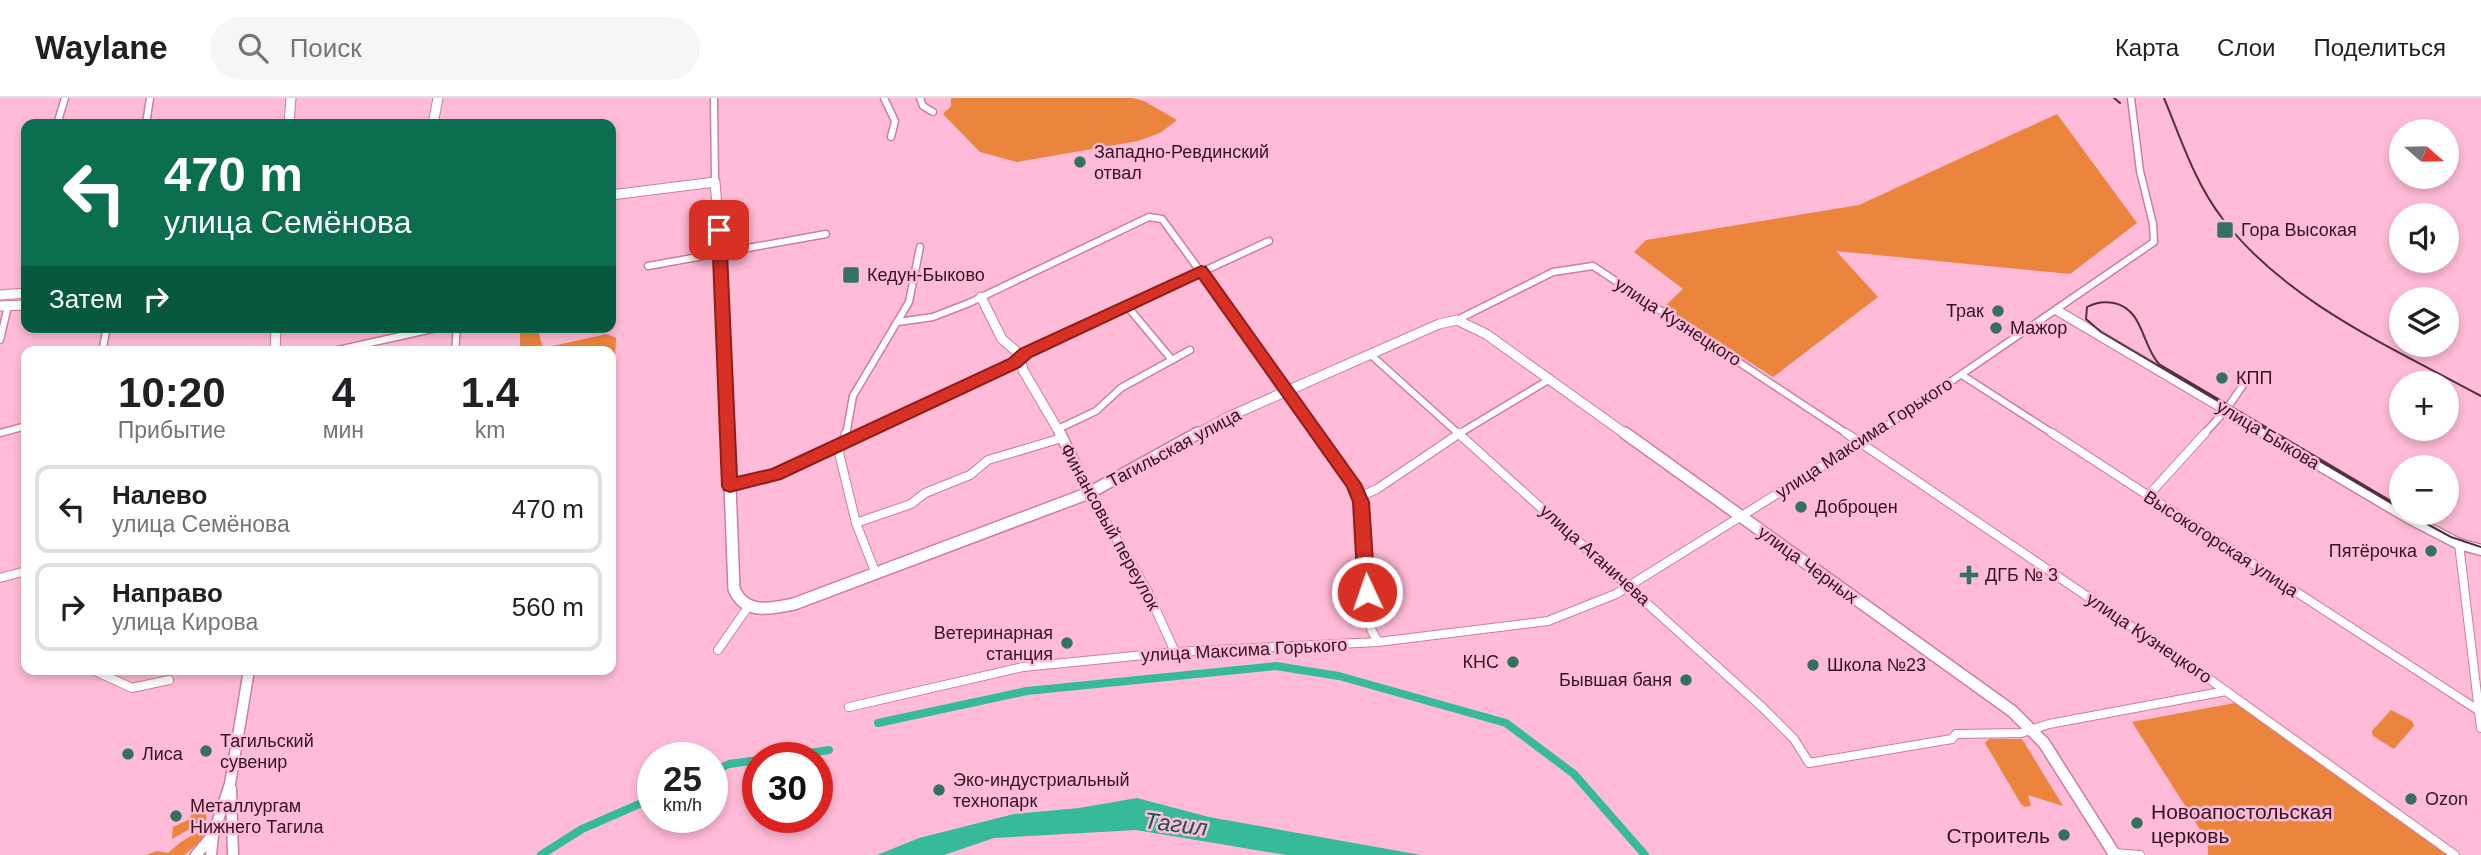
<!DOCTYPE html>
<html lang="ru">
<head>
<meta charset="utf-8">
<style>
	body { margin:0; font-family:Arial,sans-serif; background:#f6f6f6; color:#202124; height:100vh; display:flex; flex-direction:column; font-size:26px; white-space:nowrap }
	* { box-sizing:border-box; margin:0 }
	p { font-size:23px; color:#757577 }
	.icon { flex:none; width:38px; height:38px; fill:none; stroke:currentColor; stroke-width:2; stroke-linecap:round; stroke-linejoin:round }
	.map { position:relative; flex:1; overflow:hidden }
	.side { position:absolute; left:21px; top:248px; width:595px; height:329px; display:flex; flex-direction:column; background:#fff; border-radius:14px; box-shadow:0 4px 10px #0003 }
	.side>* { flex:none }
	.banner { position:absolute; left:21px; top:21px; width:595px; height:214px; border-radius:14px; box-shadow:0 4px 10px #0003; background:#0b6e4f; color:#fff; overflow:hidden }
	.needle { width:46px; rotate:110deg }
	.tools { position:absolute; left:2389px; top:21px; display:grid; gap:14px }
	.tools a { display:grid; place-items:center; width:70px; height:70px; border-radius:50%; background:#fff; box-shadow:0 4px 10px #0003; font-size:35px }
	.speed { position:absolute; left:637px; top:644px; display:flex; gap:14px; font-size:35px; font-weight:700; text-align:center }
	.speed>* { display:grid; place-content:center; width:91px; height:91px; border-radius:50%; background:#fff; box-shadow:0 4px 10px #0003; line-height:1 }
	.speed small { font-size:18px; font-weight:400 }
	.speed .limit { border:10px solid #d22; background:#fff; color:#111 }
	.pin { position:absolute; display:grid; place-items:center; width:60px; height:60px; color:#fff; margin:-30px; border-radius:14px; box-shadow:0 4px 10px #0006 }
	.me { position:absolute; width:77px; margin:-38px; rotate:357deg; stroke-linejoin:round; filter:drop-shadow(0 0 5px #0008) }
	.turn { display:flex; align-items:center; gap:24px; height:147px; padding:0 28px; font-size:32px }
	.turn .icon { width:91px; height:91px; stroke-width:2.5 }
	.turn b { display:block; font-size:49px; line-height:60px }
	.then { display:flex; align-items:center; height:66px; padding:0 28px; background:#0003; gap:14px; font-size:26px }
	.eta { display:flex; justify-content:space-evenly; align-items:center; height:119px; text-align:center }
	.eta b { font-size:42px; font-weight:700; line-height:49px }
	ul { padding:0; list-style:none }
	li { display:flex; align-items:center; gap:21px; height:88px; margin:0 14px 10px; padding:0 14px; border:4px solid #e0e0e0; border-radius:14px }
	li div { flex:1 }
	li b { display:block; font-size:26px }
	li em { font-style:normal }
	header { display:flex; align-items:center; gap:42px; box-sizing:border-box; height:98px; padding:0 35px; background:#fff; border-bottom:2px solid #e0e0e0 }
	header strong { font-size:33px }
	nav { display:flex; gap:38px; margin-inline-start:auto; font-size:24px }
	.search { width:490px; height:63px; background:#f6f6f6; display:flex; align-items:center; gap:18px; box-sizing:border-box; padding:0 24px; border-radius:38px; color:#757577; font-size:26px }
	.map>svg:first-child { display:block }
	.green { fill:#eb843d }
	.water { fill:#37ba9a }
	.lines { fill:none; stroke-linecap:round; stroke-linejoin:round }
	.canal { stroke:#37ba9a; stroke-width:8 }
	.street-far1-casing { stroke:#cc7da0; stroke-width:9 }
	.street-casing { stroke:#cc7da0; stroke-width:10 }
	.secondary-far1-casing { stroke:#cc7da0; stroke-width:11 }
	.secondary-casing { stroke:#cc7da0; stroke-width:13 }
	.primary-far1-casing { stroke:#cc7da0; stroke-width:11 }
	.primary-casing { stroke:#cc7da0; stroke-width:14 }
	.street-far1 { stroke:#fff; stroke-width:6 }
	.street { stroke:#fff; stroke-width:8 }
	.secondary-far1 { stroke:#fff; stroke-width:9 }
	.secondary { stroke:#fff; stroke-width:10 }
	.primary-far1 { stroke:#fff; stroke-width:9 }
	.primary { stroke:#fff; stroke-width:11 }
	.tram { stroke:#532f3f; stroke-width:2 }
	.rail { stroke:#532f3f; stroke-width:2 }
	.route { fill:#d93025; stroke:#8d1f18; stroke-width:2 }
	.poi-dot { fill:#337260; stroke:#ffbbd7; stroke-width:2.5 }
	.labels { text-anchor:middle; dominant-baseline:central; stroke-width:5; stroke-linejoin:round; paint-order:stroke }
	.poi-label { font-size:18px; fill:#321422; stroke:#ffbbd7; text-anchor:start }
	.street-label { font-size:18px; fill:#321422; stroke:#ffbbd7 }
	.near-poi-label { font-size:21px; fill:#321422; stroke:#ffbbd7; text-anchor:start }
	.near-water-label { font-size:23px; font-style:italic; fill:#145a49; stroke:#ffbbd7 }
</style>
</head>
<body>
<header>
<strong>Waylane</strong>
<div class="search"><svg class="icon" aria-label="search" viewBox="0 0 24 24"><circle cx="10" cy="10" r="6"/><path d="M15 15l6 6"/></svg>Поиск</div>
<nav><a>Карта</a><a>Слои</a><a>Поделиться</a></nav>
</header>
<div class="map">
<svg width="2481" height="757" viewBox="0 0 2481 757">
	<rect width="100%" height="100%" fill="#ffbbd7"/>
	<!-- green -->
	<g class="green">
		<polygon points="951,0 1132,0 1144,3 1177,22 1160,35 1138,43 1017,64 980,54 943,16 951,8"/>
		<polygon points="2057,16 2137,125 2070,176 1836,153 1878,199 1773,279 1664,209 1683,191 1634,154 1646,142 1859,107"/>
		<polygon points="520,229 537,229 543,250 607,236 616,240 615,261 611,270 611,254 520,254"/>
		<polygon points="2235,605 2447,757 2208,757 2208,744 2132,624"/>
		<polygon points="2391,612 2412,623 2414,628 2394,651 2373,638 2372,633"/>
		<polygon points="1989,641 2022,641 2063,708 2028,697 2031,708 2025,709 2021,706 1985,645"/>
		<polygon points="204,710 207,721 172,741 173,729 190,721 192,714"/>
		<polygon points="206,729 201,743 184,757 146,757 157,753 168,755 181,744"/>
	</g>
	<!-- water -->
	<polygon class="water" points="1137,700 1209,719 1421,757 1286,757 1136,732 994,740 944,757 877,757 919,740 1014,716 1079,710"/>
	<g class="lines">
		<!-- canal -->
		<g class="canal">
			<polyline points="878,625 1027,593 1276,568 1339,578 1506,625 1574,676 1645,757"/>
			<polyline points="775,660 829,652"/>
			<polyline points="712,674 729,666 758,662"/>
			<polyline points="541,757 582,731 653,700"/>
		</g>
		<defs>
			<g id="street-far1">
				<polyline points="714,0 715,84"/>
				<polyline points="884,0 895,23 891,39"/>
				<polyline points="920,0 923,8 933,14"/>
				<polyline points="57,26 65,0"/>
				<polyline points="146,26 150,0"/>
				<polyline points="648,168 826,136"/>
				<polyline points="1127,208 1172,262"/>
				<polyline points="1457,222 1553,174 1593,168 1849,337"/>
				<polyline points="898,224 933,219 969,205 1149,119 1162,121 1320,337"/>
				<polyline points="0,242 8,208"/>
				<polyline points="102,254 107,229"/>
				<polyline points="329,254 441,229"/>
				<polyline points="455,254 457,229"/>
				<polyline points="1371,257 1460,337"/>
				<polyline points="1962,277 2055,337"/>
				<polyline points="1058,331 1096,313 1121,290 1190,252"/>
				<polyline points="0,335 26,328"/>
				<polyline points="846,337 853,298 909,204 920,149"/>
				<polyline points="861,337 1015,265 1026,255 1269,143"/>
				<polyline points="1457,337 1550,281"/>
				<polyline points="1873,337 2154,144 2153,126 2140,73 2131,0"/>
				<polyline points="2203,337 2226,312 2243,287"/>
			</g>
			<g id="street">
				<polyline points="846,335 839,355 856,425 876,476"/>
				<polyline points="1319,335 1357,394 1363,421 1371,531 1378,544"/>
				<polyline points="1458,335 1762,609 1794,641 1809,665 1952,641 1956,636 2021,635 2049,626 2226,593"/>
				<polyline points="1846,335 2212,583 2455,757"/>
				<polyline points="2052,335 2481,614"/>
				<polyline points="730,388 776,377 865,335"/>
				<polyline points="1089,395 1147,492 1175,554"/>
				<polyline points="1359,399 1377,391 1460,335"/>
				<polyline points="2147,399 2205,335"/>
				<polyline points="856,425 911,406 925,395 970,377 988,362 1062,340"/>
				<polyline points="2459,446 2481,630"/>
				<polyline points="0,480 26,473"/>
				<polyline points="718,552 748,509"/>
				<polyline points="93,572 132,590 169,582"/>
				<polyline points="849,609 1023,569 1175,554 1378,544 1548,523 1616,496 1875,335"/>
				<polyline points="2114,755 2140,757"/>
			</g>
			<g id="secondary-far1">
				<polyline points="289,26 291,0"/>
				<polyline points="433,26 438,0"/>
				<polyline points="981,199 1002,241 1019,256 1023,272 1061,337"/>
				<polyline points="2058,213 2268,337"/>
				<polyline points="275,254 276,229"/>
			</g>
			<g id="secondary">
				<polyline points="1060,335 1089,395"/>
				<polyline points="2265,335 2407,419 2459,446 2481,452"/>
				<polyline points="231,691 233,757"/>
				<polyline points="196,757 213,737"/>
				<polyline points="211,757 213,737 230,686 249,572"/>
			</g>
			<g id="primary-far1">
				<polyline points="611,97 715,84 721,156 728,337"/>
				<polyline points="0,197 26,195"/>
				<polyline points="0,208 26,207"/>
				<polyline points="1195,337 1228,319 1439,226 1457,222 1486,236 1627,337"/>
			</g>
			<g id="primary">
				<path d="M 728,335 L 734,491 C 745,517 771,511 794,506 L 1089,395 L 1198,335"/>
				<polyline points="1625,335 2012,613 2044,645 2115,757"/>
			</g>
		</defs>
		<!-- street-far1 casing -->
		<use href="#street-far1" class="street-far1-casing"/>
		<!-- street casing -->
		<use href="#street" class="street-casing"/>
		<!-- secondary-far1 casing -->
		<use href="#secondary-far1" class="secondary-far1-casing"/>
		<!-- secondary casing -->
		<use href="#secondary" class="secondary-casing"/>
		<!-- primary-far1 casing -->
		<use href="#primary-far1" class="primary-far1-casing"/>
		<!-- primary casing -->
		<use href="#primary" class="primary-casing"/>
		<!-- street-far1 -->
		<use href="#street-far1" class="street-far1"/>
		<!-- street -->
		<use href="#street" class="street"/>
		<!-- secondary-far1 -->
		<use href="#secondary-far1" class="secondary-far1"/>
		<!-- secondary -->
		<use href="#secondary" class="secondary"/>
		<!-- primary-far1 -->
		<use href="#primary-far1" class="primary-far1"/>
		<!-- primary -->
		<use href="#primary" class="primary"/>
		<!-- tram -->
		<g class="tram">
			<path d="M 2401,409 L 2159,266 C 2141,246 2144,212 2114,205 C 2104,203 2096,204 2087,209 L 2086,221 L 2101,234 L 2401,411"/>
			<polyline points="2407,415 2451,439 2481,449"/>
		</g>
		<!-- rail -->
		<g class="rail">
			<polyline points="2114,0 2120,5"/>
			<path d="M 2164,0 C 2181,41 2195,85 2222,120 C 2286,204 2391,249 2481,298"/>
		</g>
	</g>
	<!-- route -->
	<polygon class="route" points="719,128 726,132 737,379 772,371 1009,261 1020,251 1201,168 1206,169 1361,386 1369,404 1375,494 1373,499 1361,499 1358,494 1353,404 1347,389 1199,180 1031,259 1020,269 781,381 730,394 724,392 722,388 712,132"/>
	<!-- markers -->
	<g class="poi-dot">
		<circle cx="1080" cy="64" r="7"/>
		<rect x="2216" y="123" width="18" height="18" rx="3.5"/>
		<rect x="842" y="168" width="18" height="18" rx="3.5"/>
		<circle cx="1998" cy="213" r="7"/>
		<circle cx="1996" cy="230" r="7"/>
		<circle cx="2222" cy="280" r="7"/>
		<circle cx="1801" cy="409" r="7"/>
		<circle cx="2431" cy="453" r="7"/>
		<path d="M1965.5 466.5h7v7h7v7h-7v7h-7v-7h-7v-7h7z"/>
		<circle cx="1067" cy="545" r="7"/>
		<circle cx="1513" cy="564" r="7"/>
		<circle cx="1813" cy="567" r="7"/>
		<circle cx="1686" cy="582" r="7"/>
		<circle cx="206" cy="653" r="7"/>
		<circle cx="128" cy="656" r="7"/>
		<circle cx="939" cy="692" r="7"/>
		<circle cx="2411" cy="701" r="7"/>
		<circle cx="176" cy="718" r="7"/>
		<circle cx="2137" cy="725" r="7"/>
		<circle cx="2064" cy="737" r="7"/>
	</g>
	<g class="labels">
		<!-- poi labels -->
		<g class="poi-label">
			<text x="1094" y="54">Западно-Ревдинский<tspan x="1094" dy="21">отвал</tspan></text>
			<text x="2241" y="132">Гора Высокая</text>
			<text x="867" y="177">Кедун-Быково</text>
			<text x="1984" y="213" text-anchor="end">Трак</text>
			<text x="2010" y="230">Мажор</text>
			<text x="2236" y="280">КПП</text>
			<text x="1815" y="409">Доброцен</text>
			<text x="2417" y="453" text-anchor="end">Пятёрочка</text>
			<text x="1985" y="477">ДГБ № 3</text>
			<text x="1053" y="535" text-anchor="end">Ветеринарная<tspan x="1053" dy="21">станция</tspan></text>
			<text x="1499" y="564" text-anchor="end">КНС</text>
			<text x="1827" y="567">Школа №23</text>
			<text x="1672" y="582" text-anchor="end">Бывшая баня</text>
			<text x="220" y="643">Тагильский<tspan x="220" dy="21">сувенир</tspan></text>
			<text x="142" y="656">Лиса</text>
			<text x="953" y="682">Эко-индустриальный<tspan x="953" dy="21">технопарк</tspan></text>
			<text x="2425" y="701">Ozon</text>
			<text x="190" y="708">Металлургам<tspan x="190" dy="21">Нижнего Тагила</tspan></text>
		</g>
		<!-- street labels -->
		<g class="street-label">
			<text transform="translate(1678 224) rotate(33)">улица Кузнецкого</text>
			<text transform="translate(2268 337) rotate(31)">улица Быкова</text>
			<text transform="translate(1864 340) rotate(-33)">улица Максима Горького</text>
			<text transform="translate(1174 350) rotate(-28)">Тагильская улица</text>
			<text transform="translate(1110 429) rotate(61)">Финансовый переулок</text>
			<text transform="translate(2221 446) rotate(33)">Высокогорская улица</text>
			<text transform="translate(1595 457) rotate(42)">улица Аганичева</text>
			<text transform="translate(1808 467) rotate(36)">улица Черных</text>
			<text transform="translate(2149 540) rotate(34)">улица Кузнецкого</text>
			<text transform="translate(1244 552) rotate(-3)">улица Максима Горького</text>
		</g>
		<!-- near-poi labels -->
		<g class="near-poi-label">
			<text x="2151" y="713">Новоапостольская<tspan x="2151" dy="24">церковь</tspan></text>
			<text x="2050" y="737" text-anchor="end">Строитель</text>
		</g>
		<!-- near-water labels -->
		<g class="near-water-label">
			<text transform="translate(1176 726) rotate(7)">Тагил</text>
		</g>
	</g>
</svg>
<div class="tools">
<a><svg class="needle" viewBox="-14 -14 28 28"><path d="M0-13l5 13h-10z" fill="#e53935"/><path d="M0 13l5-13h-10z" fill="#757577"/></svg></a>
<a><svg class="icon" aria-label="sound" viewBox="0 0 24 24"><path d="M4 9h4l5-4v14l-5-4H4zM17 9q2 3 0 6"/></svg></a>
<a><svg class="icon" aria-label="layers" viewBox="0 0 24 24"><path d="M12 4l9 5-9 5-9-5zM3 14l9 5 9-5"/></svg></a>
<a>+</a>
<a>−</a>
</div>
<div class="speed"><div>25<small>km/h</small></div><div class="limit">30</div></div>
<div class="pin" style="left:719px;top:132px;background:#d93025"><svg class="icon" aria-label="arrive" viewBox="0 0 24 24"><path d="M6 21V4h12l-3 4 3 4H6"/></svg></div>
<svg class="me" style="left:1367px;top:494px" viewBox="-20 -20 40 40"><circle r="17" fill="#d93025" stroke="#fff" stroke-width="3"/><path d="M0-11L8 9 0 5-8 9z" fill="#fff"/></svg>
<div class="banner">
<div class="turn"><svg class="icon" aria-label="left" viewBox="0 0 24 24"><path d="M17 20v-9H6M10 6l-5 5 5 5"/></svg><div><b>470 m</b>улица Семёнова</div></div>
<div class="then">Затем<svg class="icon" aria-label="right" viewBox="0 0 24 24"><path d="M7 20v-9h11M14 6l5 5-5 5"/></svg></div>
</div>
<section class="side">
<div class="eta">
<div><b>10:20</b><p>Прибытие</p></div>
<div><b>4</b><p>мин</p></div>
<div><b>1.4</b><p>km</p></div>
</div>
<ul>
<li><svg class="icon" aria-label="left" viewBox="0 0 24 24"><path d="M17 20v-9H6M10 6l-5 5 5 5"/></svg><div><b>Налево</b><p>улица Семёнова</p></div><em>470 m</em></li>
<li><svg class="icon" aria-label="right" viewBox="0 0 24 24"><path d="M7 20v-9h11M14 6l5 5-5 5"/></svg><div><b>Направо</b><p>улица Кирова</p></div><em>560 m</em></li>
</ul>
</section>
</div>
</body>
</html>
